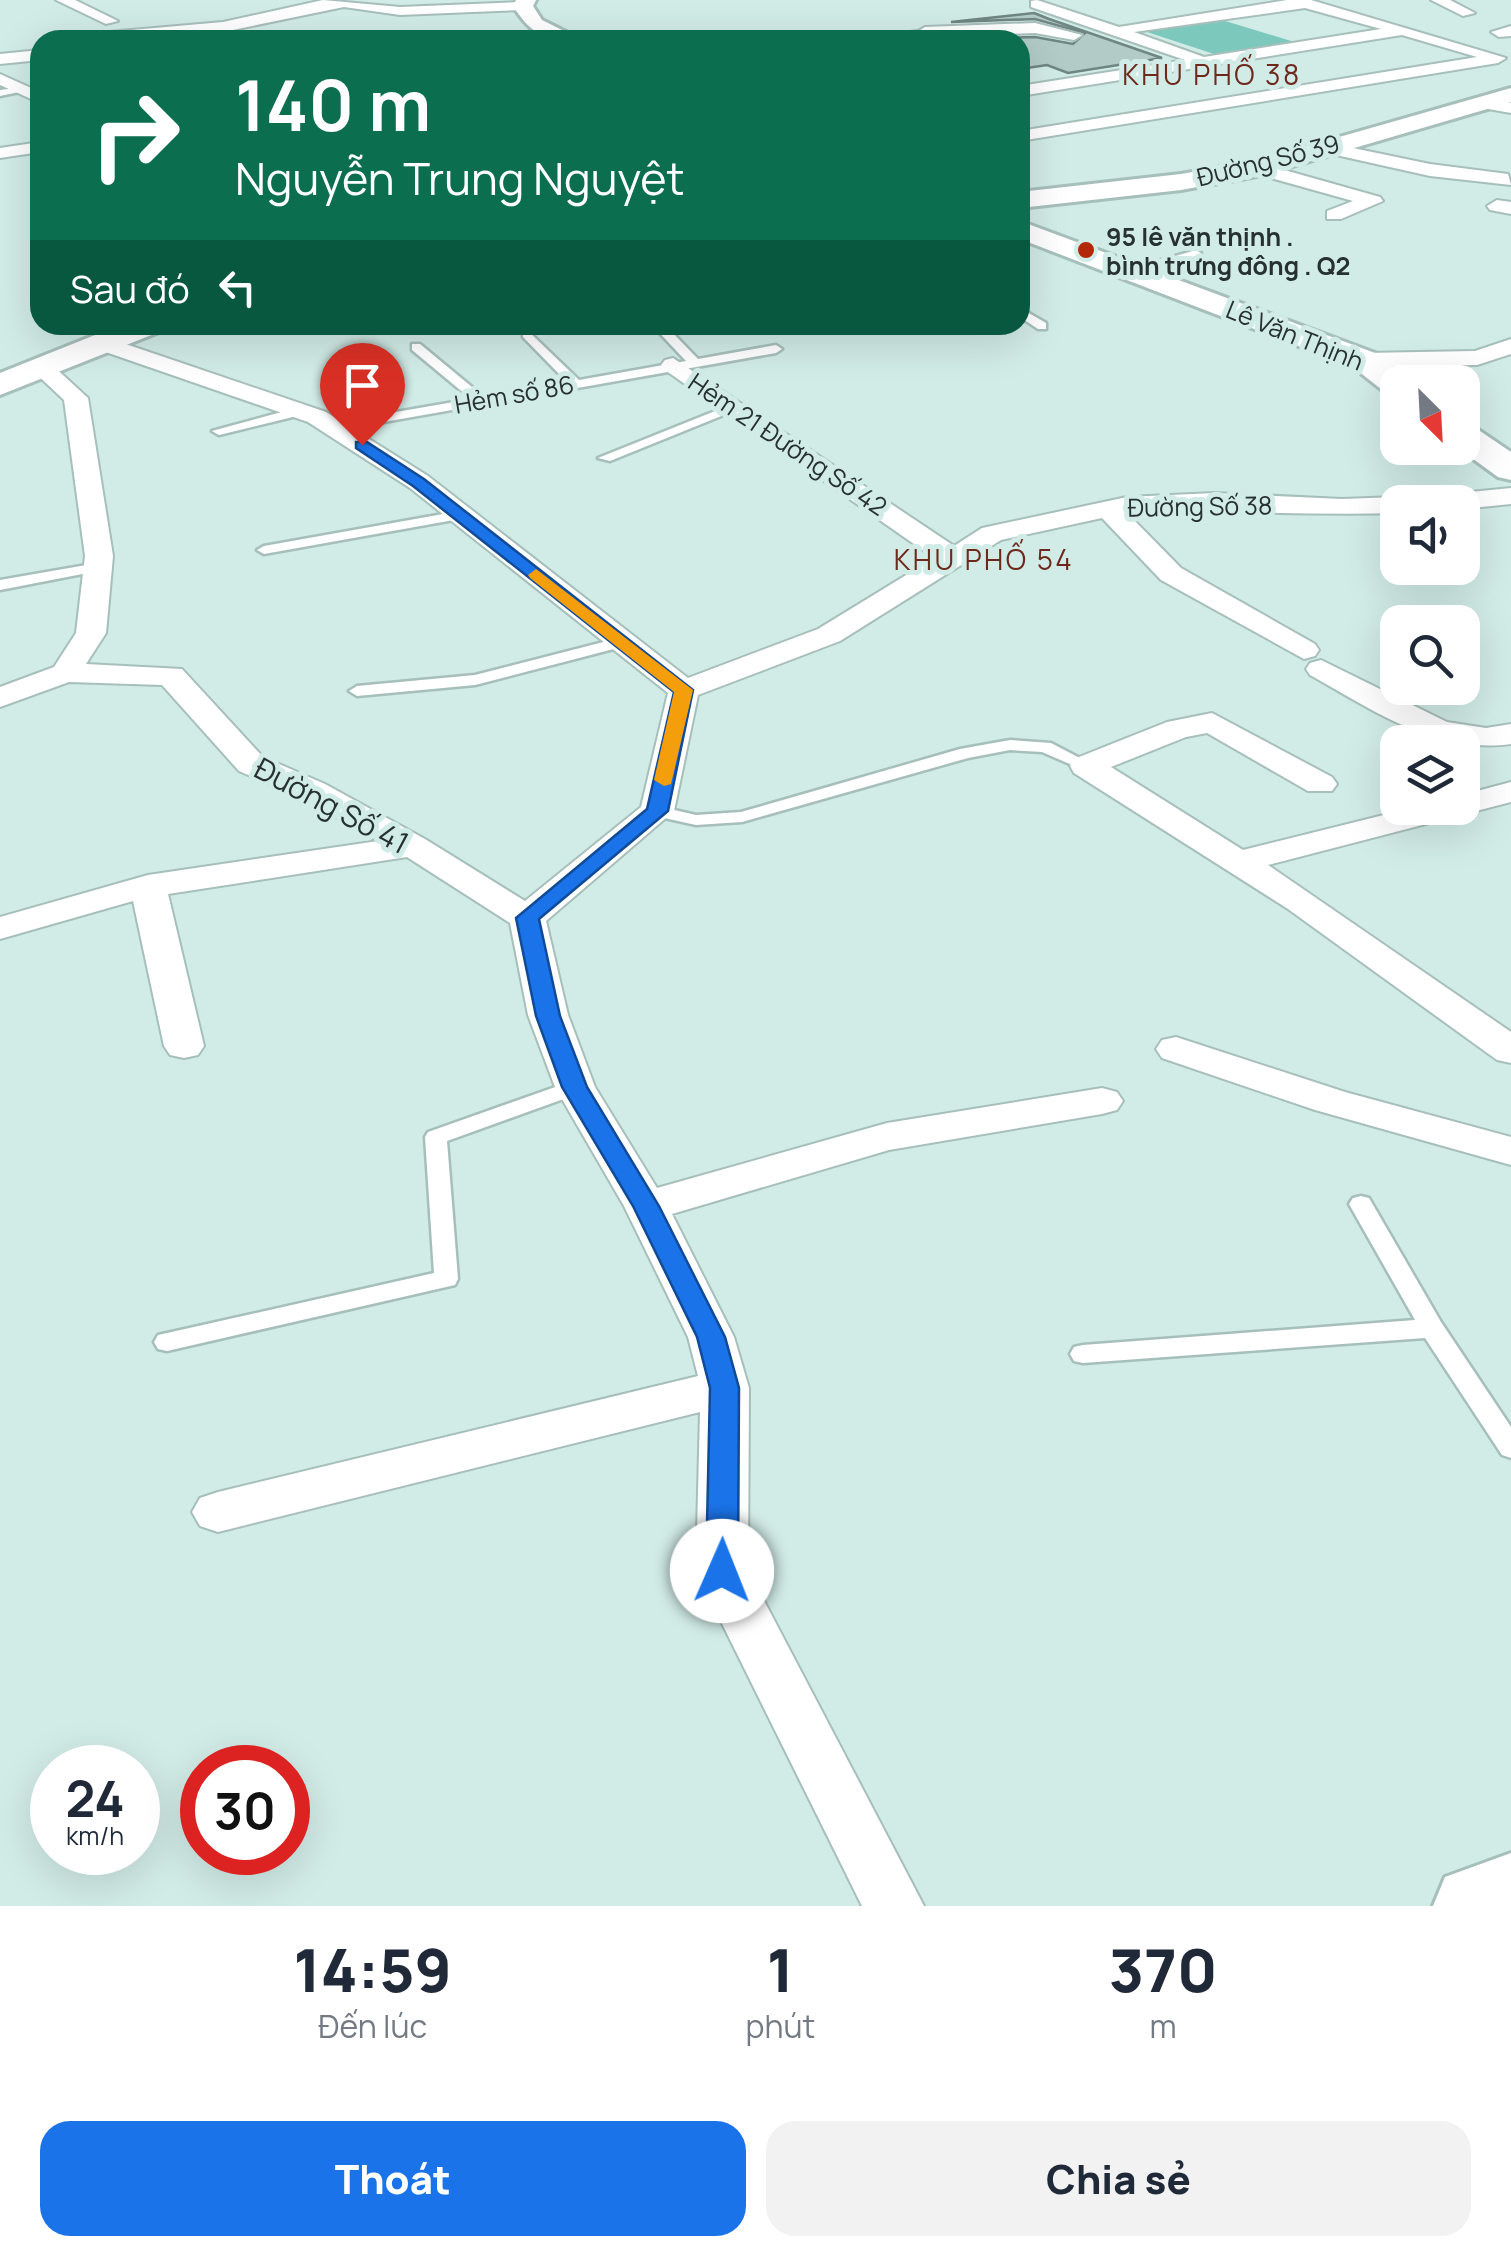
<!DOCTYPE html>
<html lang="vi">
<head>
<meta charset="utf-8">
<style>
	body { margin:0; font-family:Manrope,sans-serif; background:#f2f2f3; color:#1f2937; height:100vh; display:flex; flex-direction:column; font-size:38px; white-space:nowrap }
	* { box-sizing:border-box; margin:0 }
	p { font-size:32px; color:#747a83 }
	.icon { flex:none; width:55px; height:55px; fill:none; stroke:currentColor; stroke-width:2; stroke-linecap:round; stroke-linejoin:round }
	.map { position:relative; height:1906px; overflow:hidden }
	.details { display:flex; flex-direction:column; background:#fff; flex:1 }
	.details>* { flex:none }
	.banner { position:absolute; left:30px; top:30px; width:1000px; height:305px; border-radius:30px; box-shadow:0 10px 40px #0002; background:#0b6e4f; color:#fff; overflow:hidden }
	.needle { width:65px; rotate:156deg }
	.controls { position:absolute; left:1380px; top:365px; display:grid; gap:20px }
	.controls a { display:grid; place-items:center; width:100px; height:100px; border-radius:20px; background:#fff; box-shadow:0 10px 40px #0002; font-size:50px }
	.speed { position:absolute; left:30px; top:1745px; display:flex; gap:20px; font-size:50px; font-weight:700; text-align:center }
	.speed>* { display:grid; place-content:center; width:130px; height:130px; border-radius:50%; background:#fff; box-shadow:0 10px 40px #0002; line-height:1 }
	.speed small { font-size:25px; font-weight:400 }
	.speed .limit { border:15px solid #d22; background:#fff; color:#111 }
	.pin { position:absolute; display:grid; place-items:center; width:85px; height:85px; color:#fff; margin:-102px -42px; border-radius:50% 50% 50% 0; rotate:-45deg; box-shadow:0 0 10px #0007 }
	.pin .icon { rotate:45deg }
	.me { position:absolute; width:110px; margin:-55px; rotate:1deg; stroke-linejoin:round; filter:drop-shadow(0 0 8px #0008) }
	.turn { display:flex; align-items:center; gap:35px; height:210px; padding:0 40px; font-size:45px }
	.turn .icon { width:130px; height:130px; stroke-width:2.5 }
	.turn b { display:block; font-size:70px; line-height:85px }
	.then { display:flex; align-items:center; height:95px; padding:0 40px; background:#0003; gap:20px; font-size:38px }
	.eta { display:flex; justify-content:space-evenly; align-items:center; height:170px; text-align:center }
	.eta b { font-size:60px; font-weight:800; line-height:70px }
	.button { display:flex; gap:20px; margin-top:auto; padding:20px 40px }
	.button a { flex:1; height:115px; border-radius:30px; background:#1a73e8; color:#fff; font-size:40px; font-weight:800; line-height:115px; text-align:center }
	.button a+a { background:#f2f2f3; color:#1f2937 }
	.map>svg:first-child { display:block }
	.green { fill:#7cc8bc }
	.building { fill:#b2cbc6; stroke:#6f8682; stroke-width:2.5 }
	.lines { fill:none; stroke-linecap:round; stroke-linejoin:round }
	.lane-casing { stroke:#a7bfbb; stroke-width:5 }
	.street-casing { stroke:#a7bfbb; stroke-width:4 }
	.secondary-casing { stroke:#a7bfbb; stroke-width:6 }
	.lane { fill:#fff; fill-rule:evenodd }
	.street { fill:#fff; fill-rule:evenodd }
	.secondary { fill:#fff; fill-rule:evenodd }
	.route { fill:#1a73e8; stroke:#114b97; stroke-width:2.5 }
	.slow { fill:#f59e0b }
	.poi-dot { fill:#b3270a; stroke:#d1ebe6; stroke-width:4 }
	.labels { text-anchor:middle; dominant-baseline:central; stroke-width:10; stroke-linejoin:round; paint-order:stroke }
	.far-street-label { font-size:25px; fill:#27312f; stroke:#d1ebe6 }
	.far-poi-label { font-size:25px; font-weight:bold; fill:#27312f; stroke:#d1ebe6; text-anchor:start }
	.far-neighbourhood-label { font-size:28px; letter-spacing:2.5px; fill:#6d291c; stroke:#d1ebe6 }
	.street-label { font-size:30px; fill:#27312f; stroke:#d1ebe6 }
</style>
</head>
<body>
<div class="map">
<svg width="1511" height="1906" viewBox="0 0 1511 1906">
	<rect width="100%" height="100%" fill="#d1ebe6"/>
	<!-- green -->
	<polygon class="green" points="1222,20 1301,44 1220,56 1144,31"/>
	<!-- building -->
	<polygon class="building" points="1034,13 1049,19 1162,58 1068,73 1047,65 1020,69 1020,40 974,39 1035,37 1073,44 1085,33 1035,19 951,22"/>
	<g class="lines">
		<defs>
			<g id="lane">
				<polygon points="928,30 925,34 866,40 870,38"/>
				<polygon points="24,87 24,91 0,96 0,90"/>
				<polygon points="1196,250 1201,253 1200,255 1133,273 1127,270"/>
				<polygon points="1020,308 1046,323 1046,329 1038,329 1020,317"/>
				<polygon points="652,325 665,325 698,359 776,345 782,349 776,353 333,431 326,427 333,423 471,399 412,350 412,344 420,344 484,397 567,382 523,337 523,331 527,330 579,380 686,361"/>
				<polygon points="730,405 741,408 610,461 598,458"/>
				<polygon points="300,407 305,408 305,414 219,435 212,431"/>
				<polygon points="460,511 465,512 465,518 264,554 257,550 264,546"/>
				<polygon points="98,563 105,567 103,570 0,590 0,580"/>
				<polygon points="623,637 631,642 629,645 475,685 357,696 349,691 357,686 475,675"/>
				<polygon points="1010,740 1051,743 1095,766 1086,771 1042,752 1010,750 968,758 742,822 696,825 651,815 648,811 657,806 696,815 741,812 960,749"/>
				<polygon points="575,1080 586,1087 583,1092 447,1141 458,1279 455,1285 167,1351 158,1349 154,1342 158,1335 167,1333 434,1273 425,1137 428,1132"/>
				<polygon points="1361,1196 1369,1198 1441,1322 1511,1427 1511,1458 1502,1455 1425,1338 1083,1363 1074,1361 1070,1354 1074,1347 1083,1345 1415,1320 1349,1204 1353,1198"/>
			</g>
			<g id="street">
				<polygon points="56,0 75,0 118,21 106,24"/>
				<polygon points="323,0 400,7 523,2 530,6 523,10 400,15 344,7 223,32 126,40 89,38 97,33 223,22"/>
				<path d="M 1037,0 L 1119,27 L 1287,0 L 1311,0 L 1506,58 L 1498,63 L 1020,141 L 1020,131 L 1477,57 L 1402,35 L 1020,96 L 1020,86 L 1185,60 L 1031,7 L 1031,1 ZM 1305,8 L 1381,29 L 1204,57 L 1134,32 Z"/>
				<polygon points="1431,0 1450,0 1475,13 1463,16"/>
				<polygon points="1035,23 1082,35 1074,40 1035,33 925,37 917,32 925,27"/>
				<polygon points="1511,26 1511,36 1499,37 1491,32"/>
				<polygon points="40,50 40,60 0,64 0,54"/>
				<polygon points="0,74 40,92 40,103 0,85"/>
				<polygon points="1483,98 1511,103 1511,113 1477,107 1477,99"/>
				<polygon points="40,142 40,152 0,158 0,148"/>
				<polygon points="1324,142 1430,164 1508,174 1511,185 1430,176 1318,151 1315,147"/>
				<polygon points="1256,162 1380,197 1383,201 1341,219 1327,219 1327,211 1353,201 1249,172 1247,168"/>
				<polygon points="1497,200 1511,202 1511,214 1490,210 1487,206"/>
				<path d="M 105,337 L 326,412 L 428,476 L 688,678 L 818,629 L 934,558 L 665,370 L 661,365 L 665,360 L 673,358 L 954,546 L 982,528 L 1127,497 L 1214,493 L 1342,499 L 1398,497 L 1410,502 L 1398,502 L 1398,513 C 1307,516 1217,509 1127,513 L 1181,568 L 1315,644 L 1319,650 L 1315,656 L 1304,659 L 1161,580 L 1102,518 L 1001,540 L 840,641 L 698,695 L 674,811 L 546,921 L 568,1015 L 595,1087 L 657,1188 L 887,1123 L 1102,1088 L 1117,1092 L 1123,1101 L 1117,1110 L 1102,1114 L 889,1150 L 672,1214 L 734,1337 L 749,1388 L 748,1570 L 924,1906 L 862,1906 L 696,1571 L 700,1412 L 218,1532 L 200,1526 L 192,1512 L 200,1498 L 218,1492 L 698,1376 L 688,1337 L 624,1206 L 555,1087 L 528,1015 L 510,923 L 407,857 L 168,894 L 204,1046 L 198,1055 L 184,1058 L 170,1055 L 164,1046 L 133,901 L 0,939 L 0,917 L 148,875 L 378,841 L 301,798 L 239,771 L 162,685 L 69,682 L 0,707 L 0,687 L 54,667 L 76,633 L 85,556 L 64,400 L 31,369 L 43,362 L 51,364 L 88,398 L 113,556 L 106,633 L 86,664 L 182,669 L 263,757 L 325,784 L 425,839 L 525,901 L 641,807 L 668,693 L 410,488 L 308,422 L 97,349 L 94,344 Z"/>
				<polygon points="1511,339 1511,354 1477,365 1364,367 1352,360 1364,353 1475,351"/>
				<polygon points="1511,488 1511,504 1462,509 1462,502 1437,502 1450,494"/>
				<path d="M 1321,660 L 1447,722 L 1486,728 L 1511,724 L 1511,744 C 1436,754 1376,712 1310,675 L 1306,669 L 1310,663 Z"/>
				<polygon points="1212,713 1332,777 1337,784 1332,791 1308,791 1207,733 1186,737 1111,767 1243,850 1412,808 1462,808 1462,795 1511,782 1511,802 1268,865 1511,1032 1511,1063 1497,1060 1288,909 1074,773 1070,766 1074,759 1167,722"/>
				<polygon points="1176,1037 1345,1092 1511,1137 1511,1165 1315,1110 1162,1058 1156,1049 1162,1040"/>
			</g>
			<g id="secondary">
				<path d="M 516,0 L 536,0 L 533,6 L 542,20 L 582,40 C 546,40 533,37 513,6 Z"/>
				<polygon points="1511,88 1511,102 1262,175 1181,190 1020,208 1020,192 1181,174 1259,160"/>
				<polygon points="1020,221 1375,353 1412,382 1398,382 1398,396 1386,393 1353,367 1020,239"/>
				<polygon points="120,325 164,325 159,332 0,395 0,373"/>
				<polygon points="1462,424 1474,427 1511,452 1511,480 1498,477 1458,448 1462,448"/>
				<polygon points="1511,1853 1511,1906 1433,1906 1445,1877"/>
			</g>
		</defs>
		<!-- lane casing -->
		<use href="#lane" class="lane-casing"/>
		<!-- street casing -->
		<use href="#street" class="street-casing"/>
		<!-- secondary casing -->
		<use href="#secondary" class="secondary-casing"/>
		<!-- lane -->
		<use href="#lane" class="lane"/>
		<!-- street -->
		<use href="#street" class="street"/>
		<!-- secondary -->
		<use href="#secondary" class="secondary"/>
	</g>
	<!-- route -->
	<polygon class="route" points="356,442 367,442 424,479 693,690 668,811 539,919 560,1016 587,1087 659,1206 725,1337 739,1388 738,1571 733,1580 722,1584 711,1580 706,1571 710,1388 697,1337 633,1206 562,1087 536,1016 516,918 647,809 674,692 413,486 356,448"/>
	<!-- slow -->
	<polygon class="slow" points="536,569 693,690 671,784 664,786 654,780 674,692 530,578 528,575"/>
	<!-- markers -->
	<circle class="poi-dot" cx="1086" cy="250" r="10"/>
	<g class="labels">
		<!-- far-street labels -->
		<g class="far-street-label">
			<text transform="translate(1268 160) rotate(-14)">Đường Số 39</text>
			<text transform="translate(1295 335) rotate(22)">Lê Văn Thịnh</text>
			<text transform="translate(514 394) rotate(-10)">Hẻm số 86</text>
			<text transform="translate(788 444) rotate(34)">Hẻm 21 Đường Số 42</text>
			<text transform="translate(1200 506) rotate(-1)">Đường Số 38</text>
		</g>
		<!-- far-poi labels -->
		<g class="far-poi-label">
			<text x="1106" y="236">95 lê văn thịnh .<tspan x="1106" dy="29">bình trưng đông . Q2</tspan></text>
		</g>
		<!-- far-neighbourhood labels -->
		<g class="far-neighbourhood-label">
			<text x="1212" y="74">KHU PHỐ 38</text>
			<text x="984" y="559">KHU PHỐ 54</text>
		</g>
		<!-- street labels -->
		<g class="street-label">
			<text transform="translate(332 805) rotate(28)">Đường Số 41</text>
		</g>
	</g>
</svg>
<div class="controls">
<a><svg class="needle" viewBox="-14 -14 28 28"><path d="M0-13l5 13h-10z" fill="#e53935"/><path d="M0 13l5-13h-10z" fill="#747a83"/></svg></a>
<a><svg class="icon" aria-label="sound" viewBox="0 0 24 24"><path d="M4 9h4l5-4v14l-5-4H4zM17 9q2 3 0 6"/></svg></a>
<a><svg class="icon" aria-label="search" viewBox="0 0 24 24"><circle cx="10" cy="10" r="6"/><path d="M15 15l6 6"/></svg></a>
<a><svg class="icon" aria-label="layers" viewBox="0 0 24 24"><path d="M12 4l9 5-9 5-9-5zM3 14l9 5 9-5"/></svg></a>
</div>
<div class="speed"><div>24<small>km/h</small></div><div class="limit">30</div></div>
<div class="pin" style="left:362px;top:445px;background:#d93025"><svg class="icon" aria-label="arrive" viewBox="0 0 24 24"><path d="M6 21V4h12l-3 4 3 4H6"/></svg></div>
<svg class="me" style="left:722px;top:1571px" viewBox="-20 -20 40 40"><circle r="19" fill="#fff"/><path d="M0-13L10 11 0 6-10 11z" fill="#1a73e8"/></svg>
<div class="banner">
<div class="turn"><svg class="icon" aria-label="right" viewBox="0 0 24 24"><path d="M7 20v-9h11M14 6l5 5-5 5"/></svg><div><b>140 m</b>Nguyễn Trung Nguyệt</div></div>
<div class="then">Sau đó<svg class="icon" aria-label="left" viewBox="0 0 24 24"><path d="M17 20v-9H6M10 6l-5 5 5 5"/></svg></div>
</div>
</div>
<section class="details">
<div class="eta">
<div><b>14:59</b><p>Đến lúc</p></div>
<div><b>1</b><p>phút</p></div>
<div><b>370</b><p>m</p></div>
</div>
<div class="button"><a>Thoát</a><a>Chia sẻ</a></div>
</section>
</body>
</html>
